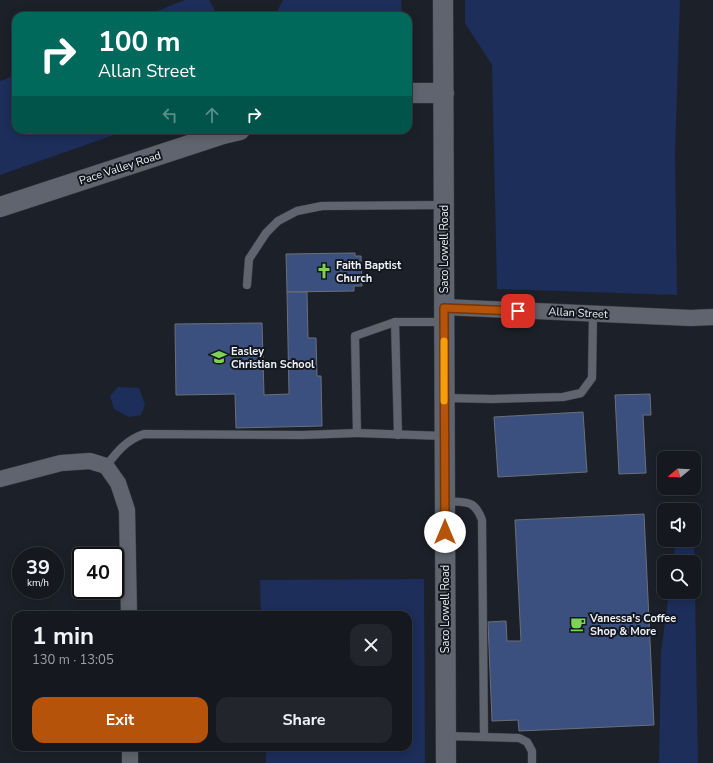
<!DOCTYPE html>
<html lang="en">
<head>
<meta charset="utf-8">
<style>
	body { margin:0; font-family:"Nunito Sans",sans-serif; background:#22252c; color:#f1f3f6; height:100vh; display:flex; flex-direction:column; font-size:15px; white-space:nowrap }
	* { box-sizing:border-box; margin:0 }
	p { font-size:13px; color:#9da0a4 }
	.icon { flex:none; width:22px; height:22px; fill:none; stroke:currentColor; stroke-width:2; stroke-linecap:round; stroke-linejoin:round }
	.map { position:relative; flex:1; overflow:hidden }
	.sheet { position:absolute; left:12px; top:611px; width:400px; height:140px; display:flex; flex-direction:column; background:#15181f; border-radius:12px; box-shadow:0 2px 10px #0003,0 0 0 1px #34373d }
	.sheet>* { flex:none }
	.hud { position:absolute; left:12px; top:12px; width:400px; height:122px; border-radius:12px; box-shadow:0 2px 10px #0003,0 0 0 1px #34373d; background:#00695c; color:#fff; overflow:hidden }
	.needle { width:26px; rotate:252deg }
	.tools { position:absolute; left:657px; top:451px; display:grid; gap:8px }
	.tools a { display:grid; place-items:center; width:44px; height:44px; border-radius:8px; background:#15181f; box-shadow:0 2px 10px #0003,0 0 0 1px #34373d; font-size:20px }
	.speed { position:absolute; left:12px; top:547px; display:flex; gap:8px; font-size:20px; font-weight:700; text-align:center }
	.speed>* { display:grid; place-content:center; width:52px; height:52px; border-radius:50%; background:#15181f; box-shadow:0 2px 10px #0003,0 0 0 1px #34373d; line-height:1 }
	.speed small { font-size:10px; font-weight:400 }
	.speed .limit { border:2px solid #111; border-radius:6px; background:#fff; color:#111 }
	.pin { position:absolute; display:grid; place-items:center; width:34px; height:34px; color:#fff; margin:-17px; border-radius:8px; box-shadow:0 2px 6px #0006 }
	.me { position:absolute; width:44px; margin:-22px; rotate:0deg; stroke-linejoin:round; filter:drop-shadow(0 0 3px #0008) }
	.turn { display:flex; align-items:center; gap:14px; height:84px; padding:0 20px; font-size:18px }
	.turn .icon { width:52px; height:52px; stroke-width:2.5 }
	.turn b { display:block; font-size:28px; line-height:34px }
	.lanes { display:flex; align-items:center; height:38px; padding:0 20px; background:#0003; justify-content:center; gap:20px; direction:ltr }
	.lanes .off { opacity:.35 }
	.round { display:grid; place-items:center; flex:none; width:42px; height:42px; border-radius:12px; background:#22252c }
	.summary { display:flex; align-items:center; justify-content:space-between; height:68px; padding:0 20px }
	h1 { font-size:24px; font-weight:700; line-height:30px }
	.button { display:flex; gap:8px; margin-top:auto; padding:8px 20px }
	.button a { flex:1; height:46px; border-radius:12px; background:#b45309; color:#fff; font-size:16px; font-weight:700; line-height:46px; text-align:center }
	.button a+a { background:#22252c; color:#f1f3f6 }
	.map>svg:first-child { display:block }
	.green { fill:#1c2e59 }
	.building { fill:#3b507f; stroke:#6a6f79 }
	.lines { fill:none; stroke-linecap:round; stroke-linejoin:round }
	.service-casing { stroke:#3a3d44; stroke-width:9 }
	.minor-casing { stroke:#3a3d44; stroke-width:17 }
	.tertiary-casing { stroke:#3a3d44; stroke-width:21 }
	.service { stroke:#5f646e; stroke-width:8 }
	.minor { stroke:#5f646e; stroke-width:16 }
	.tertiary { stroke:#5f646e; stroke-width:20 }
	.route-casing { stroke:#753606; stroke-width:10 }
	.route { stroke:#b45309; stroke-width:7 }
	.slow { stroke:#f59e0b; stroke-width:7 }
	.labels { text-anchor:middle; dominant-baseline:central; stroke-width:4; stroke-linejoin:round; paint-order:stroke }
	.street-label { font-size:11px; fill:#eef1f7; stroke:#13171f }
	.poi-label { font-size:11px; font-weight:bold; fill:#eef1f7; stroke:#13171f; text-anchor:start }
</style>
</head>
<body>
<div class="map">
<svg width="713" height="763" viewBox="0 0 713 763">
	<rect width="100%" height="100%" fill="#1c2029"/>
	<!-- green -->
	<g class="green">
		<polygon points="185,0 209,0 218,16 144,16"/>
		<polygon points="283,0 401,0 402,16 270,16 277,12"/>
		<polygon points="465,0 680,0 675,153 677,295 497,289 492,65 465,23"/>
		<polygon points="16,75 16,130 128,130 0,175 0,81"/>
		<polygon points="118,387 139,388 145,405 141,415 129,417 114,409 110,396"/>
		<polygon points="694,533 698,763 659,763 661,652 669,592 694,592 694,562 673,562 676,540 694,540"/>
		<polygon points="424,579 425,763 266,763 266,747 408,747 408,615 261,615 260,580"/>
	</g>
	<!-- building -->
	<g class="building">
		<polygon points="355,253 355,256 361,256 362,286 354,286 354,291 287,292 286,254"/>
		<polygon points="287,292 307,292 308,338 316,338 317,376 321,376 322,426 236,428 235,394 176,395 175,324 262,323 264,395 289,394"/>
		<polygon points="650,394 651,415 643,415 646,473 619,474 615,395"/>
		<polygon points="583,412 587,472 498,477 494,417"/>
		<polygon points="644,514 654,725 519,731 518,720 492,721 488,622 506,621 507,641 521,641 515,520"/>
	</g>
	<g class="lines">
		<defs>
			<g id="service">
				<polyline points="247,285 249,259 266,233 278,221 297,211 322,206 443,205"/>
				<polyline points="395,322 398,435"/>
				<polyline points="444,322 395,322 355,336 357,433 444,436"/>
				<polyline points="445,398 492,399 563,397 581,393 592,378 593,314"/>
				<path d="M 106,466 C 117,452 126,440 144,434 L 303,435 L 357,433"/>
				<path d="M 444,501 C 465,503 474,498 482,520 L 484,737"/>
				<polyline points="446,736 519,738 527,742 532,751 532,763"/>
			</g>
			<g id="minor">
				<polyline points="444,307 691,318 713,317"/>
				<polyline points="0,479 61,463 90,461 106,466 118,483 127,510 129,615"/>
				<polyline points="130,763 130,747"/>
			</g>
			<g id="tertiary">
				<polyline points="443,0 446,763"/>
				<polyline points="408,93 444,93"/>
				<polyline points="0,207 223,134 240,130"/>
			</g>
		</defs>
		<!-- service casing -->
		<use href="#service" class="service-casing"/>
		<!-- minor casing -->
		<use href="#minor" class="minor-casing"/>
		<!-- tertiary casing -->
		<use href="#tertiary" class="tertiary-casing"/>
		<!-- service -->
		<use href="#service" class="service"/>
		<!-- minor -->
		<use href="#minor" class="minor"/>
		<!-- tertiary -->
		<use href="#tertiary" class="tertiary"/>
	</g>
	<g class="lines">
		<defs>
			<polyline id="route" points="445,532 444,308 518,311"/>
		</defs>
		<!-- route casing -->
		<use href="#route" class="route-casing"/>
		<!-- route -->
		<use href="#route" class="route"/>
		<!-- slow -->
		<polyline class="slow" points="444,341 444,401"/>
	</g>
	<!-- icons -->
	<defs>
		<symbol id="church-bare" viewBox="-9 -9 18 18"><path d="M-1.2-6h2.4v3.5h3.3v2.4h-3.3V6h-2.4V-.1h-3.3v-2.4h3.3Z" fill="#7dd154" stroke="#13171f" stroke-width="2.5" paint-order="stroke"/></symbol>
		<symbol id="school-bare" viewBox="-9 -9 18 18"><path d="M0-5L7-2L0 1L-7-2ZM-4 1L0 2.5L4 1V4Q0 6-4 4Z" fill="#7dd154" stroke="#13171f" stroke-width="2.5" paint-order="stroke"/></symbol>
		<symbol id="cafe-bare" viewBox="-9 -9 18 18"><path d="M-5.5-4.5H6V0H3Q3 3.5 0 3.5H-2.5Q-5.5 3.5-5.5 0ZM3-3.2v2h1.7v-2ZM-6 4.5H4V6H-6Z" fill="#7dd154" stroke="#13171f" stroke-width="2.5" paint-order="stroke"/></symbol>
	</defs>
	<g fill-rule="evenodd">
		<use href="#church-bare" x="313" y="260" width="22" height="22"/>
		<use href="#school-bare" x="208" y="346" width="22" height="22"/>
		<use href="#cafe-bare" x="567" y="613" width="22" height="22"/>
	</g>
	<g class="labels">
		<!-- street labels -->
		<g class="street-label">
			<text transform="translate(120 168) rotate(-18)">Pace Valley Road</text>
			<text transform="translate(444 249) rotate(-90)">Saco Lowell Road</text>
			<text transform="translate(578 313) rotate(3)">Allan Street</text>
			<text transform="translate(445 609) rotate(-90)">Saco Lowell Road</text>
		</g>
		<!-- poi labels -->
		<g class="poi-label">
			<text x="336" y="265">Faith Baptist<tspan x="336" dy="13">Church</tspan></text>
			<text x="231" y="351">Easley<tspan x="231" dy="13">Christian School</tspan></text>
			<text x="590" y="618">Vanessa's Coffee<tspan x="590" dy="13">Shop &amp; More</tspan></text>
		</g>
	</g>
</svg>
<div class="tools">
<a><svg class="needle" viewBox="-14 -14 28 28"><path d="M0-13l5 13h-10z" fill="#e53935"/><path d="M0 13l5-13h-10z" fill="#9da0a4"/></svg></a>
<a><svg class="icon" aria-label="sound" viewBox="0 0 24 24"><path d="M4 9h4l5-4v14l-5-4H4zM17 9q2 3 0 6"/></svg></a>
<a><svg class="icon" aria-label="search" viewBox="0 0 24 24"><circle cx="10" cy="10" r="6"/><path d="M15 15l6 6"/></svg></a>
</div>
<div class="speed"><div>39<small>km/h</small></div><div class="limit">40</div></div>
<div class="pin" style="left:518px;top:311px;background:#d93025"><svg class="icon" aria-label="arrive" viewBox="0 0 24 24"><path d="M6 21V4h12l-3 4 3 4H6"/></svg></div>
<svg class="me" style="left:445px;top:532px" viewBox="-20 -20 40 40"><circle r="19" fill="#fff"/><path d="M0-13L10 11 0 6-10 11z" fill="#b45309"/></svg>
<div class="hud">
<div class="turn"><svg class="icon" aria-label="right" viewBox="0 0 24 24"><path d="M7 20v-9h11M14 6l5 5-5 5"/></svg><div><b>100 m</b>Allan Street</div></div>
<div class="lanes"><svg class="icon off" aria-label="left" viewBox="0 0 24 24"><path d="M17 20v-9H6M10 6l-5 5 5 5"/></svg><svg class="icon off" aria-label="ahead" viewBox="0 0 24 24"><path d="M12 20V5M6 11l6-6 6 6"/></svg><svg class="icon" aria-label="right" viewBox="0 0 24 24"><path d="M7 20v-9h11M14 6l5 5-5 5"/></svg></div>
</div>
<section class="sheet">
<div class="summary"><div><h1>1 min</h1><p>130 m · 13:05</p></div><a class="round"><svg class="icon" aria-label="close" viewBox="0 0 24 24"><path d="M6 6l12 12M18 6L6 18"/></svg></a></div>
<div class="button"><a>Exit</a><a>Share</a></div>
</section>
</div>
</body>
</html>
